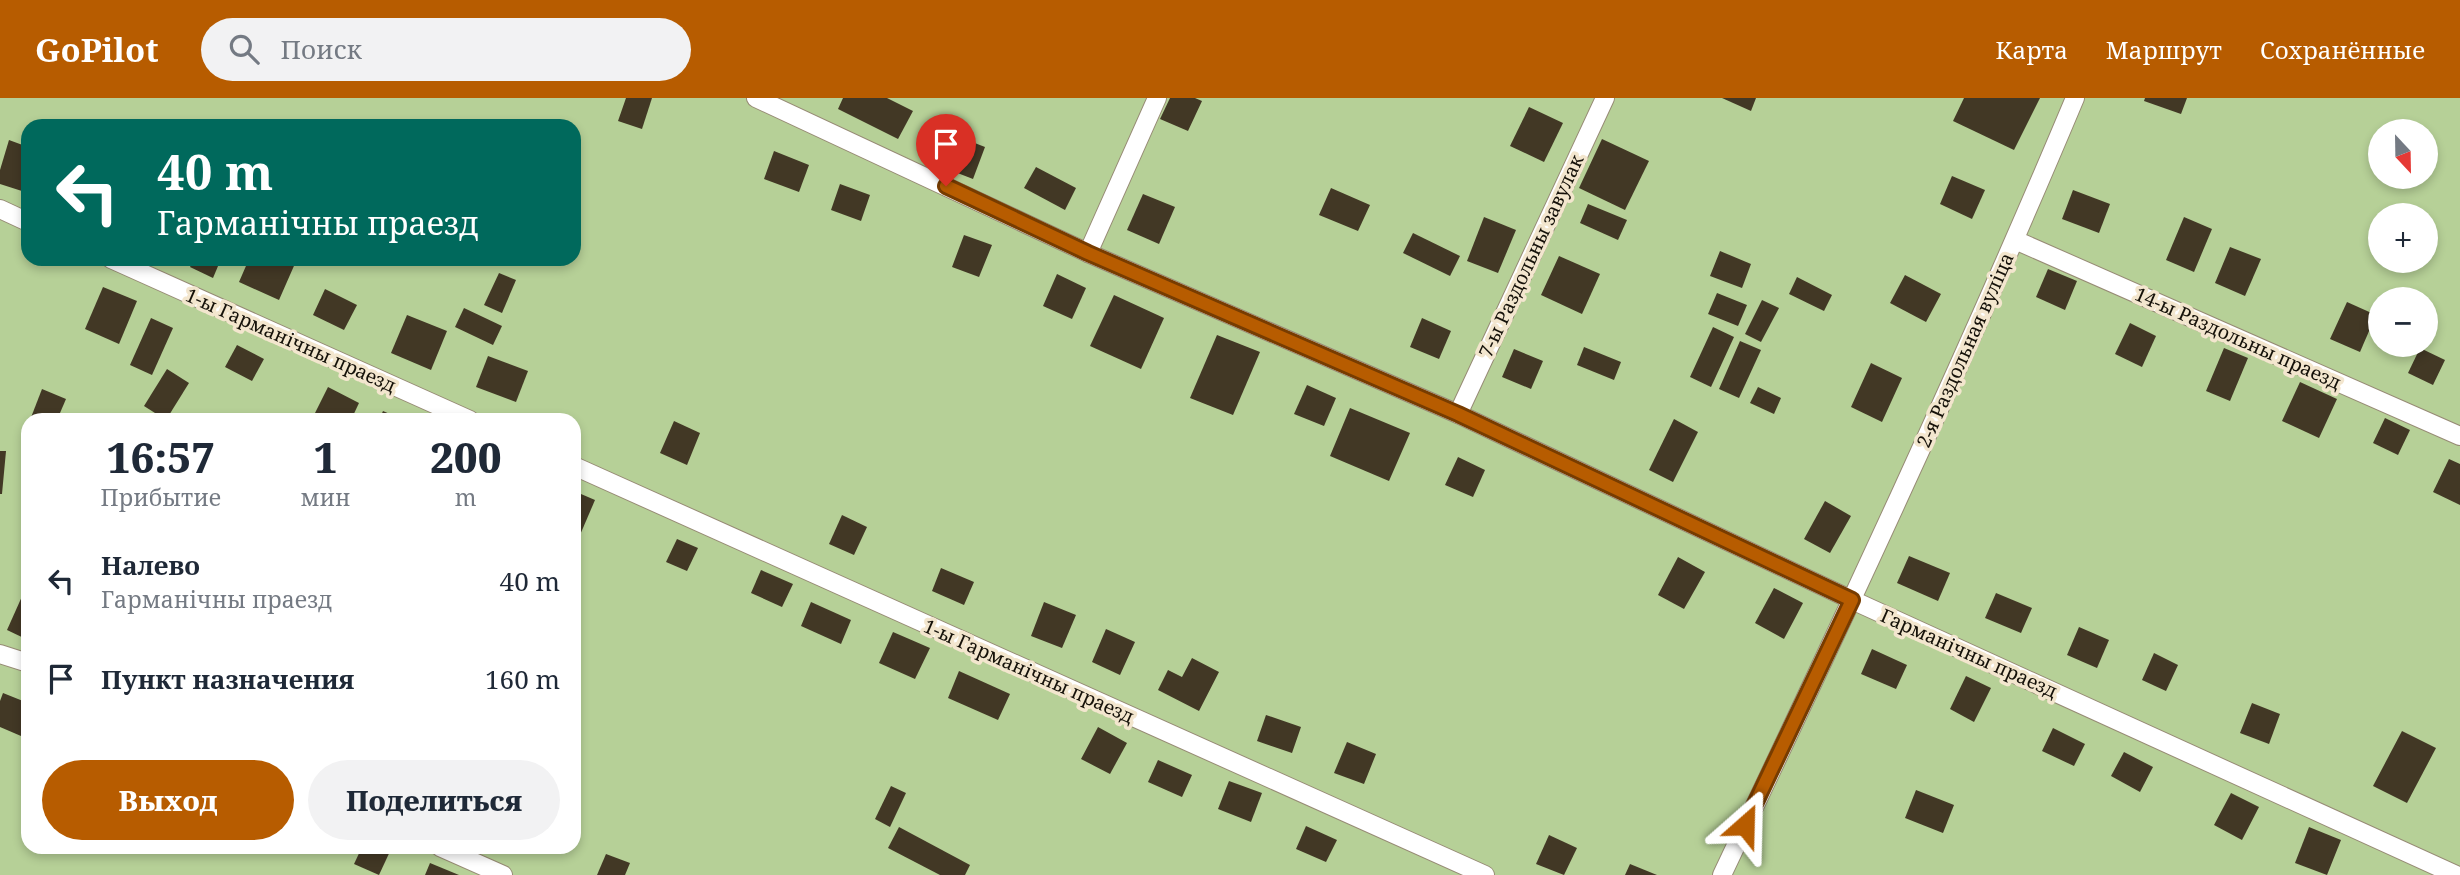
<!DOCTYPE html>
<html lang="ru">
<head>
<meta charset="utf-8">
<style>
	body { margin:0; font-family:"Noto Serif",serif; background:#f2f2f3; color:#1f2937; height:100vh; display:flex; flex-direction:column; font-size:26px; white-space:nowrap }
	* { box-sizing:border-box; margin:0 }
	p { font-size:23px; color:#747a83 }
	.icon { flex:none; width:38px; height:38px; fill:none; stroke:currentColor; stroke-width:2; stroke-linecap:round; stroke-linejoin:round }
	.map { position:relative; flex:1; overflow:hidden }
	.side { position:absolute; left:21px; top:315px; width:560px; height:441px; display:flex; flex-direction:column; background:#fff; border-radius:21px; box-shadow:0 4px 10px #0003 }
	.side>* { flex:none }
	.banner { position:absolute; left:21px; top:21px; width:560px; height:147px; border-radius:21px; box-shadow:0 4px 10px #0003; background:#00695c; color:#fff; overflow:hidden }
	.needle { width:46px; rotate:158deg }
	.fabs { position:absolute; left:2368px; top:21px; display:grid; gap:14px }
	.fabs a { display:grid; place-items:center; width:70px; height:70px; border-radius:50%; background:#fff; box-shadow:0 4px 10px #0003; font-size:35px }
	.pin { position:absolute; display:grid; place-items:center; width:60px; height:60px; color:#fff; margin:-72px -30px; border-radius:50% 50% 50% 0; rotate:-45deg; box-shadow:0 0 7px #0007 }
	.pin .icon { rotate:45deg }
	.me { position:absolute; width:77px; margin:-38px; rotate:25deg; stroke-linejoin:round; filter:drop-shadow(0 0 5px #0008) }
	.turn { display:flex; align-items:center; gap:24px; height:147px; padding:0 21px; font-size:32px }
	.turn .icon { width:91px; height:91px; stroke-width:2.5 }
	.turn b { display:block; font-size:49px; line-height:60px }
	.eta { display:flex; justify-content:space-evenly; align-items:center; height:119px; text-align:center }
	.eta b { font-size:42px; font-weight:800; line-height:49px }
	.primary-button { display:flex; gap:14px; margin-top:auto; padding:14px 21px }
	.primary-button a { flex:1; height:80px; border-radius:42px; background:#b75c00; color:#fff; font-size:28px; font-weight:800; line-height:80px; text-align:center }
	.primary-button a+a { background:#f2f2f3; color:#1f2937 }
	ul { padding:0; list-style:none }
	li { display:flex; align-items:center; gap:21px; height:98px; padding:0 21px }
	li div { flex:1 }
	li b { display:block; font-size:26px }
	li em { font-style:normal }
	header { display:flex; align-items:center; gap:42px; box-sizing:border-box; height:98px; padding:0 35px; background:#b75c00; color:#fff }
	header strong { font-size:33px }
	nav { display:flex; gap:38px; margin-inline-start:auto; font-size:24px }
	.search { width:490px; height:63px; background:#f2f2f3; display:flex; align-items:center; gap:18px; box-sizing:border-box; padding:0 24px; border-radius:38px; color:#747a83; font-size:26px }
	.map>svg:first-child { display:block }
	.green { fill:#b6d097; fill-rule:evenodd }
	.building { fill:#423825 }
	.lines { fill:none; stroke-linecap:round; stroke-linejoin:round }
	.lane-casing { stroke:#978b75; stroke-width:20 }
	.lane { stroke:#fff; stroke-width:18 }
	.route-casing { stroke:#773c00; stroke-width:18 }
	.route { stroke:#b75c00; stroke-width:12 }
	.labels { text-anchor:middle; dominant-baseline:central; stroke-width:7; stroke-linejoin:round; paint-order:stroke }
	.street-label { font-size:19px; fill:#151109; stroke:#f3e6ce }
</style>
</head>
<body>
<header>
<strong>GoPilot</strong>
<div class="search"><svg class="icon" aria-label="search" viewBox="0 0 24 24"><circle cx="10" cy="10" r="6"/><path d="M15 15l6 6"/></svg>Поиск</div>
<nav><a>Карта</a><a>Маршрут</a><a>Сохранённые</a></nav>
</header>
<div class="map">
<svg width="2460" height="777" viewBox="0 0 2460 777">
	<rect width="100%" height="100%" fill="#f3e6ce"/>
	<!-- green -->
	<path class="green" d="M 0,0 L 2460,0 L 2460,777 L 0,777 ZM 28,28 L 574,28 L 574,161 L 28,161 ZM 2380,33 L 2426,33 L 2426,79 L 2380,79 ZM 2380,117 L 2426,117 L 2426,163 L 2380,163 ZM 2380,201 L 2426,201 L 2426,247 L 2380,247 ZM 28,322 L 574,322 L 574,749 L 28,749 Z"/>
	<!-- building -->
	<g class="building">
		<polygon points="626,0 652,0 642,31 618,23"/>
		<polygon points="843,0 887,0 913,13 898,41 838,11"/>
		<polygon points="1170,0 1195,0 1202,3 1188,33 1160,21"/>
		<polygon points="1722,0 1756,0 1751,13"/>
		<polygon points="1964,0 2040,0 2014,52 1953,23"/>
		<polygon points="2145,0 2187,0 2181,16 2144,3"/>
		<polygon points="1529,9 1563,25 1544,64 1510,48"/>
		<polygon points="936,30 985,49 973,81 924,62"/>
		<polygon points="1602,41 1649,63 1625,112 1579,90"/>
		<polygon points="9,42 28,49 28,86 25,94 0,86 0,72"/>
		<polygon points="774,53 809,67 799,94 764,81"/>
		<polygon points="1036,69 1076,90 1065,112 1024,90"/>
		<polygon points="1952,78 1985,92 1972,121 1940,106"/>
		<polygon points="840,86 870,97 861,123 831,112"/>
		<polygon points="1331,90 1370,107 1358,133 1319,117"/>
		<polygon points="2073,92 2110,106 2099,135 2062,121"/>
		<polygon points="1143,96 1175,109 1159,146 1127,132"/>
		<polygon points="1588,106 1627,122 1618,142 1580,125"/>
		<polygon points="1484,119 1516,132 1498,175 1467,163"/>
		<polygon points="2184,119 2212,131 2194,174 2166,162"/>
		<polygon points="1413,135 1460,158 1450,178 1403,155"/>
		<polygon points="964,137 992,147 979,179 952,169"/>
		<polygon points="2230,149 2261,161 2245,198 2215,185"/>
		<polygon points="1720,153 1751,166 1742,190 1710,178"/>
		<polygon points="1559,158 1600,176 1582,216 1541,197"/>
		<polygon points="194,161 221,161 213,180 190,169"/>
		<polygon points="249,161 267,167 270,161 297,161 279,202 239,184"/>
		<polygon points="2048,171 2077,183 2065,212 2036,199"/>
		<polygon points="499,175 516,182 502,215 484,207"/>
		<polygon points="1057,176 1086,190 1072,221 1043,208"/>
		<polygon points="1905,177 1941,196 1926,224 1890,205"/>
		<polygon points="1797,179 1832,197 1824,213 1789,196"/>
		<polygon points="103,189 137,203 119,246 85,231"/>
		<polygon points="325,191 357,207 344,232 313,217"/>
		<polygon points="1717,195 1747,207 1738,228 1708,216"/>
		<polygon points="1114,197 1164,220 1141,271 1090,248"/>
		<polygon points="1762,202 1779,210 1761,244 1745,236"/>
		<polygon points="2347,204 2376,217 2360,254 2330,241"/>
		<polygon points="464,210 502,228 493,247 455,229"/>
		<polygon points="407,217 447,233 431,272 391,255"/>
		<polygon points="151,220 173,230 152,277 130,267"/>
		<polygon points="1422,220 1451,233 1439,261 1410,249"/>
		<polygon points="2130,225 2156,238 2142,269 2115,256"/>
		<polygon points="1713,229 1734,239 1711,289 1690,279"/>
		<polygon points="1217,237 1260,254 1233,317 1190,300"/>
		<polygon points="1740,243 1761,252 1739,300 1719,291"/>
		<polygon points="237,247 264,261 252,283 225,269"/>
		<polygon points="1584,249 1621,264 1614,282 1577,267"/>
		<polygon points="2224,250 2248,260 2230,303 2206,293"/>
		<polygon points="2420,250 2445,262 2433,287 2408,275"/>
		<polygon points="1514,251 1543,263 1531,291 1502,279"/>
		<polygon points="488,258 528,273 516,304 476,289"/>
		<polygon points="1871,265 1902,280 1882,324 1851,309"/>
		<polygon points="167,271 189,285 166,322 144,308"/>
		<polygon points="2300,284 2337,301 2319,340 2282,323"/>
		<polygon points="1307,287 1336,300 1324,328 1294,316"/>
		<polygon points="328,289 359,305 351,322 329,322 315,315"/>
		<polygon points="1758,289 1781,300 1774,316 1750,305"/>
		<polygon points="42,291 66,301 57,322 30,322"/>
		<polygon points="1350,310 1410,335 1389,383 1330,358"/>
		<polygon points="383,313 403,322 379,322"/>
		<polygon points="2385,320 2410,332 2398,357 2373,345"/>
		<polygon points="1674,321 1698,334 1673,384 1649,372"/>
		<polygon points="674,323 700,335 687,367 660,355"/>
		<polygon points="0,353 6,353 2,396 0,396"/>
		<polygon points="1458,359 1485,372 1473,399 1445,387"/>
		<polygon points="2449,361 2460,366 2460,407 2433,394"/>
		<polygon points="574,393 595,402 580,437 574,435"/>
		<polygon points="1825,403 1851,418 1830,455 1804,441"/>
		<polygon points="842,417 867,429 854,457 829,446"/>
		<polygon points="677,441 698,450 687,473 666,464"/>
		<polygon points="1909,458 1950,475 1938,503 1897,485"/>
		<polygon points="1678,459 1705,474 1684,511 1658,497"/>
		<polygon points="941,470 974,484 964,507 932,493"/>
		<polygon points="761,472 793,486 782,509 751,495"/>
		<polygon points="28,485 28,542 7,532"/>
		<polygon points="1774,490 1803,505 1784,541 1755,525"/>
		<polygon points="1996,495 2032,510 2021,535 1985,520"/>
		<polygon points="811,504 851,522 841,546 801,528"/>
		<polygon points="1044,504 1076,517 1062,550 1031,538"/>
		<polygon points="2079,529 2109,542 2097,570 2067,557"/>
		<polygon points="1106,531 1135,544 1120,577 1092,564"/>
		<polygon points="893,534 930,550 915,581 879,565"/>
		<polygon points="1872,551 1907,567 1896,591 1861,576"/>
		<polygon points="2154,555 2178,567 2166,593 2142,582"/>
		<polygon points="1192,560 1219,574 1199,613 1158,592 1168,572 1182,579"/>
		<polygon points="959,573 1010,596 998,622 948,600"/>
		<polygon points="1966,578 1991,590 1974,624 1950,611"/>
		<polygon points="3,595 28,605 28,620 21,638 0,629 0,603"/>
		<polygon points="2252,605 2280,616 2269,646 2240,635"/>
		<polygon points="1266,617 1301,629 1292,655 1257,643"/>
		<polygon points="1098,629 1127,645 1110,676 1081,661"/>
		<polygon points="2053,630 2085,646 2074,668 2042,653"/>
		<polygon points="2402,633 2436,650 2407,705 2373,688"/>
		<polygon points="1347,644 1376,656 1364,686 1334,675"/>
		<polygon points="2124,654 2153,669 2140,694 2111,678"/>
		<polygon points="1158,662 1192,677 1182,699 1148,684"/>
		<polygon points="1229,683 1262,695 1251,724 1218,711"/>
		<polygon points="891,688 906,695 890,729 875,721"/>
		<polygon points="1916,692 1954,707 1943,735 1905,720"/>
		<polygon points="2231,695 2259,709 2242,742 2214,727"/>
		<polygon points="1306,728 1337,742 1326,764 1296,751"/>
		<polygon points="899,729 970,767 965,777 940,777 888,750"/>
		<polygon points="2309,729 2341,742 2327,777 2295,765"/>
		<polygon points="1549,737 1577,750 1564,777 1536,766"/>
		<polygon points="362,749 392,749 379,777 354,766"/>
		<polygon points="606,756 630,765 625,777 597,777"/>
		<polygon points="430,765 459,777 425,777"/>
		<polygon points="1630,766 1657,777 1625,777"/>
	</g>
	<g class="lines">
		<defs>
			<g id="lane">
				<polyline points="756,0 1088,155 1458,316 1852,502 2456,777"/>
				<polyline points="0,111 28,124"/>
				<polyline points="2015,142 2460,338"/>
				<polyline points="1088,155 1157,0"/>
				<polyline points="111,161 470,322"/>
				<polyline points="1458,316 1605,0"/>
				<polyline points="574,368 1485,777"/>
				<polyline points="0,556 28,565"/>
				<polyline points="440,749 503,777"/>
				<path d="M 1722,777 C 1844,520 1965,262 2075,0"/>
			</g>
		</defs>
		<!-- lane casing -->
		<use href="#lane" class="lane-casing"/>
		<!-- lane -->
		<use href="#lane" class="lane"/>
	</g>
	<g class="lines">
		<defs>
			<polyline id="route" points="946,88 1088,155 1458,316 1852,502 1745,727"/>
		</defs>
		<!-- route casing -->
		<use href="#route" class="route-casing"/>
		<!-- route -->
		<use href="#route" class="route"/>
	</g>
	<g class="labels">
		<!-- street labels -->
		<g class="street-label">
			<text transform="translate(1531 158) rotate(-65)">7-ы Раздольны завулак</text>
			<text transform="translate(2238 240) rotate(24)">14-ы Раздольны праезд</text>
			<text transform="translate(291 242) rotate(24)">1-ы Гарманічны праезд</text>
			<text transform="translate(1965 252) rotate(-66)">2-я Раздольная вуліца</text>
			<text transform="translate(1969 555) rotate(24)">Гарманічны праезд</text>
			<text transform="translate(1029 573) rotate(24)">1-ы Гарманічны праезд</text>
		</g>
	</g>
</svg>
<div class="fabs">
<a><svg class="needle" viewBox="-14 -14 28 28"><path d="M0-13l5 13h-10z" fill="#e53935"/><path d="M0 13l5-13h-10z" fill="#747a83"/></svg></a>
<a>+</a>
<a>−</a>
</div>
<div class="pin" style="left:946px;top:88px;background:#d93025"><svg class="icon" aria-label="arrive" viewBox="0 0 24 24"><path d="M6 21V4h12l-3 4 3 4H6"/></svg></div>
<svg class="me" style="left:1745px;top:727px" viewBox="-20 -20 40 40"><path d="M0-17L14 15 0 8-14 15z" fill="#b75c00" stroke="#fff" stroke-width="4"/></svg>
<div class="banner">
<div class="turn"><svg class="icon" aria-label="left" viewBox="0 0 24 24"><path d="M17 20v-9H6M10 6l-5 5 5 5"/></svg><div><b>40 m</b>Гарманічны праезд</div></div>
</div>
<section class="side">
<div class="eta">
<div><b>16:57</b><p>Прибытие</p></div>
<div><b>1</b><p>мин</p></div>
<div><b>200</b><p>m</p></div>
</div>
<ul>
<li><svg class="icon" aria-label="left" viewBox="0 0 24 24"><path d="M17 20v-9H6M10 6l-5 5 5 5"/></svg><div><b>Налево</b><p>Гарманічны праезд</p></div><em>40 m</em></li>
<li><svg class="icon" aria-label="arrive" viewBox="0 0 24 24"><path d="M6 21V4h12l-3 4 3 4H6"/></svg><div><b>Пункт назначения</b></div><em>160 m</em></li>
</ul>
<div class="primary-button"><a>Выход</a><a>Поделиться</a></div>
</section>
</div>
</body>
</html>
